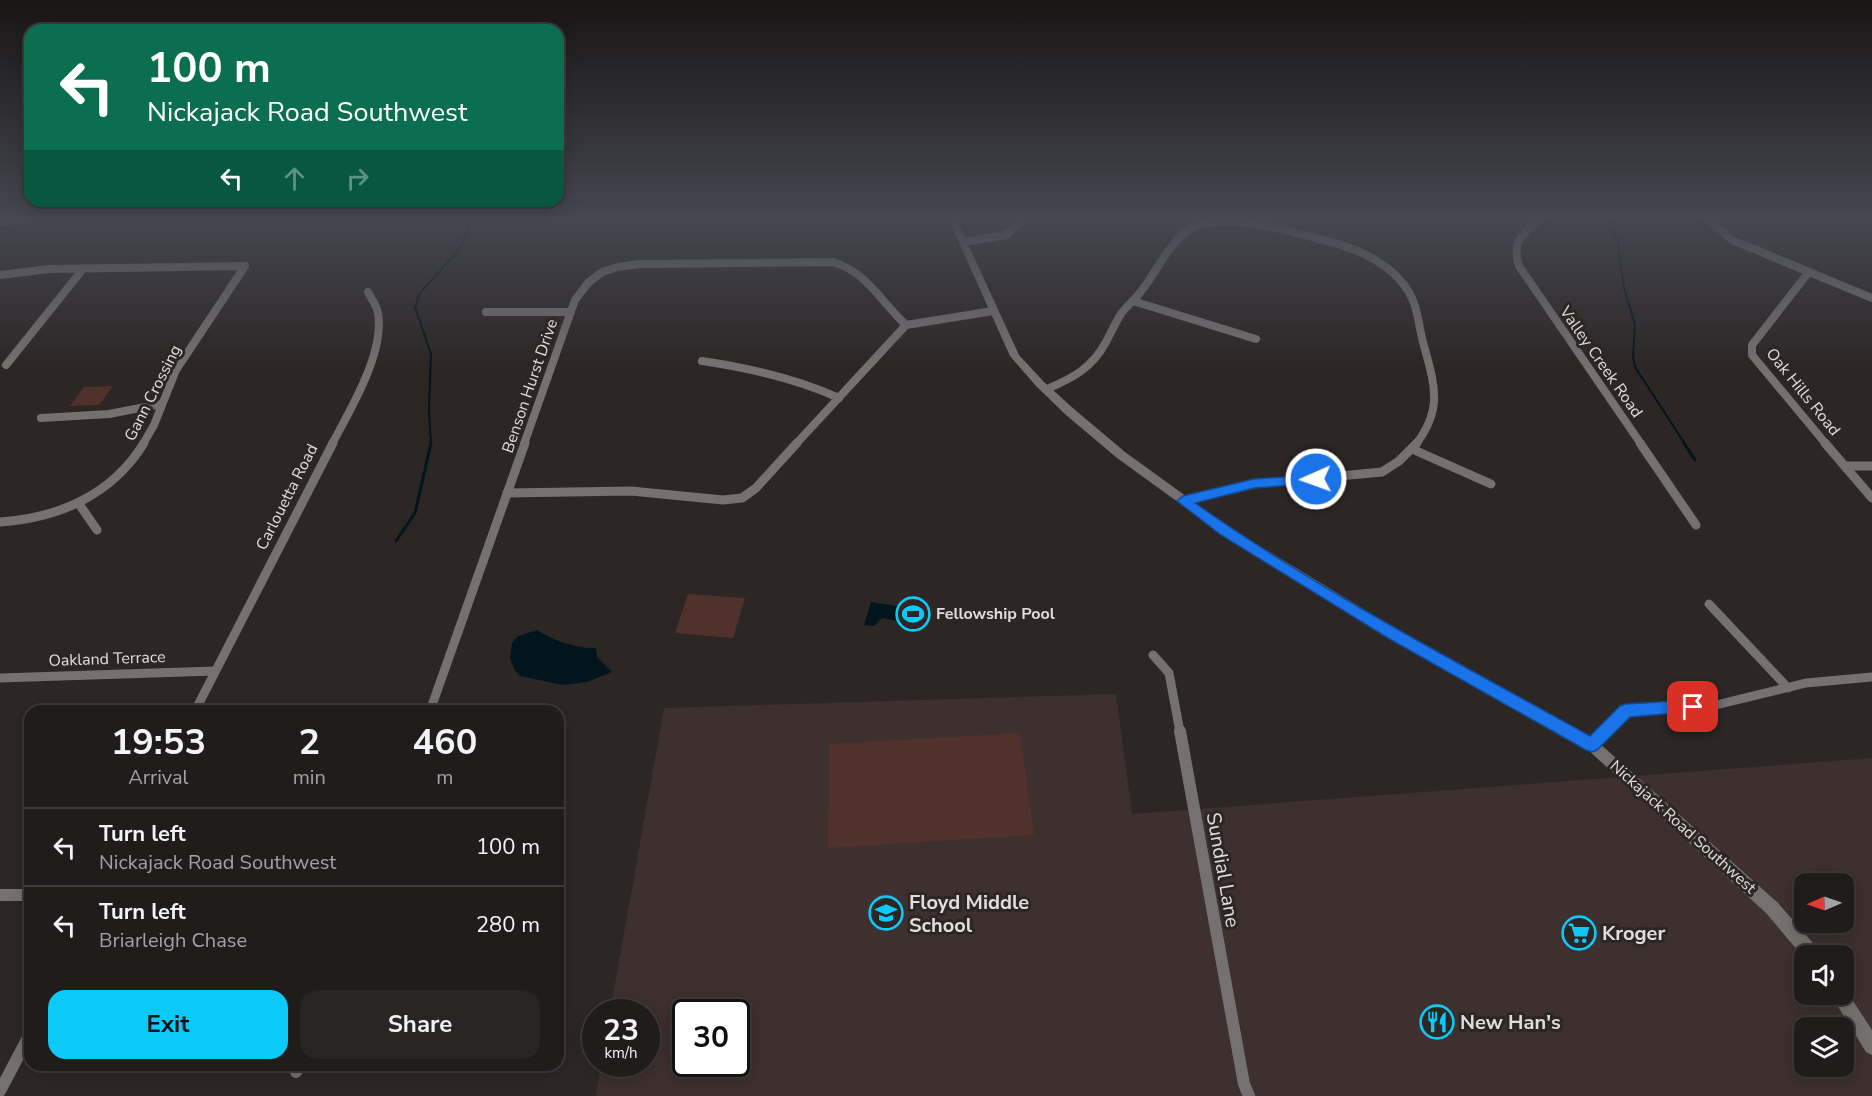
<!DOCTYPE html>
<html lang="en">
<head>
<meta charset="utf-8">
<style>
	body { margin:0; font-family:"Nunito Sans",sans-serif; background:#292525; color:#f1f3f6; height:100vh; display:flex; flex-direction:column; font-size:22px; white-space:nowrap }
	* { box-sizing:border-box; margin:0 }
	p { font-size:20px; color:#a2a1a3 }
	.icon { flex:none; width:33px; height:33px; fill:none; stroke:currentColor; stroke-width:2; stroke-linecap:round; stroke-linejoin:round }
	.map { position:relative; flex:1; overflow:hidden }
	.sheet { position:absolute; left:24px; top:705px; width:540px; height:366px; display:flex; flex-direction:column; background:#211c1c; border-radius:18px; box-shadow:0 3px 15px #0003,0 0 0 2px #3e3a3b }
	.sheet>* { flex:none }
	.hud { position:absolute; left:24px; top:24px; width:540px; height:183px; border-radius:18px; box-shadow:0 3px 15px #0003,0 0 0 2px #3e3a3b; background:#0b6e4f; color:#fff; overflow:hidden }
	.needle { width:39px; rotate:268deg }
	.controls { position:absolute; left:1794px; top:873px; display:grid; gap:12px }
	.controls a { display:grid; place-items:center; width:60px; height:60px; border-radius:12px; background:#211c1c; box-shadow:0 3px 15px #0003,0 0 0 2px #3e3a3b; font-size:30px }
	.speed { position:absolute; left:582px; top:999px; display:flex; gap:12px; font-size:30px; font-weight:700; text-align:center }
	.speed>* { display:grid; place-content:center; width:78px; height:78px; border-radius:50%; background:#211c1c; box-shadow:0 3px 15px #0003,0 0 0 2px #3e3a3b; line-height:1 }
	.speed small { font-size:15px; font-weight:400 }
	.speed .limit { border:3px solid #111; border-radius:9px; background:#fff; color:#111 }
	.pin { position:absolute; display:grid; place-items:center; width:51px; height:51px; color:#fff; margin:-26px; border-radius:12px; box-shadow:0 3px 9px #0006 }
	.me { position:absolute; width:66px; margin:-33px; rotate:268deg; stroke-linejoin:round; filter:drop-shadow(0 0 4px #0008) }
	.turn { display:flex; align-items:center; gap:21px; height:126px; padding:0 24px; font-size:27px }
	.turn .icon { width:78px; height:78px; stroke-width:2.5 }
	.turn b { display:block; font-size:42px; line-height:51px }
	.lanes { display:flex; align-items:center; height:57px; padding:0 24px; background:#0003; justify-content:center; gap:30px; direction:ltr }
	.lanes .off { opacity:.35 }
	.eta { display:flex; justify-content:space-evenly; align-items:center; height:102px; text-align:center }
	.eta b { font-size:36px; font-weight:700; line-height:42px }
	.button { display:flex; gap:12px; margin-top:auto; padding:12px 24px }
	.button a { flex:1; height:69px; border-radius:18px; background:#0bcafa; color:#111; font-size:24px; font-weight:700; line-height:69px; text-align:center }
	.button a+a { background:#292525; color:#f1f3f6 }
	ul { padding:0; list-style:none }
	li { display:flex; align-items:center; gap:18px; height:78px; padding:0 24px; border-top:2px solid #3e3a3b }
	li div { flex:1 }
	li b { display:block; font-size:22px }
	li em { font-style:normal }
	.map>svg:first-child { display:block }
	.built { fill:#3d302e; fill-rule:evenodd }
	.green { fill:#51312c }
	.water { fill:#03151c }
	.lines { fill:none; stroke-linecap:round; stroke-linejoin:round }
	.stream-far1 { stroke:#03151c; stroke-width:2 }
	.stream { stroke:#03151c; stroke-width:3 }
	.minor-far2 { stroke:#757171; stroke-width:8 }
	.minor-far1 { stroke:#757171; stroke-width:9 }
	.minor { stroke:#757171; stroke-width:12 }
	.tertiary { fill:#757171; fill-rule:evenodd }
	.route { fill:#1a73e8; stroke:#114b97; stroke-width:1.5 }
	.labels { text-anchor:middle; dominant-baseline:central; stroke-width:6; stroke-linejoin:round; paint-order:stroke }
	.street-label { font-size:16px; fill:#e1dddc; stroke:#2c2625 }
	.poi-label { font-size:16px; font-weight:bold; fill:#e1dddc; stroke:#2c2625; text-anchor:start }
	.near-street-label { font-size:20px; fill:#e1dddc; stroke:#2c2625 }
	.near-poi-label { font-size:20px; font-weight:bold; fill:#e1dddc; stroke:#2c2625; text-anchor:start }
</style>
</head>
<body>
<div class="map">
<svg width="1872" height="1096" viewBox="0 0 1872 1096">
	<rect width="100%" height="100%" fill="#2c2625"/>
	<!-- built -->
	<path class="built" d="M 1116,694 L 1132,814 L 1872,758 L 1872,1096 L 596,1096 L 601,1064 L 646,1064 L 646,1012 L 610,1012 L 664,708 ZM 1804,884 L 1844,884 L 1844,922 L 1804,922 ZM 1804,956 L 1844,956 L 1844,994 L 1804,994 ZM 686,1012 L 736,1012 L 736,1064 L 686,1064 ZM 1804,1028 L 1844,1028 L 1844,1066 L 1804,1066 Z"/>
	<!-- green -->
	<g class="green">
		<polygon points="113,386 99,405 70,406 84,387"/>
		<polygon points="688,594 745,598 733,638 675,633"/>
		<polygon points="1020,733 1034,835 828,848 829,744"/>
	</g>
	<!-- water -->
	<g class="water">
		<polygon points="871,602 903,607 907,606 902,622 882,618 874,626 864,625"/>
		<path d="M 537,630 C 552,640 577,649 596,648 L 597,657 L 612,672 L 587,682 L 563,685 L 520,676 L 514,669 L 510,658 L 512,643 L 518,636 Z"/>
	</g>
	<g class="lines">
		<!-- stream-far1 -->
		<g class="stream-far1">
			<polyline points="1607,216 1618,242 1624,288 1635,325 1633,356 1635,367 1685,444"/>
			<polyline points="431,444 429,410 431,354 415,307 420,293 459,250 468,230 468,219 463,216"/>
		</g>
		<!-- stream -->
		<g class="stream">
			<polyline points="1684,443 1695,460"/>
			<polyline points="396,541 415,513 431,443"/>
		</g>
		<!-- minor-far2 -->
		<g class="minor-far2">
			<path d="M 1544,216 C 1526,233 1510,238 1519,266 L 1641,444"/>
			<polyline points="1703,216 1732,240 1872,298"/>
			<polyline points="0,223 36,216"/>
			<polyline points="963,242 1006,235 1027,216"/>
			<polyline points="1808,273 1752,345 1752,355 1826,444"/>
			<polyline points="0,275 49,269 245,266 176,370 154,425 143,444"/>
			<polyline points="1133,301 1256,339"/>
			<polyline points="486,312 570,312"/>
			<path d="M 702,361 C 750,368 795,378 839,398"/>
			<polyline points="6,365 83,269"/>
			<path d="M 1047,389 C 1073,378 1092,368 1106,342 C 1111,333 1115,323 1121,314 C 1127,305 1136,299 1142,290 C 1156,272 1165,251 1182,235 C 1213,207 1286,230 1323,240 C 1357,248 1395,263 1412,298 C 1418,311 1419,327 1423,342 C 1434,383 1444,408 1416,444"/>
			<polyline points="41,418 109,414 161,404"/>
			<path d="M 332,444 C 350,410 385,353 378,313 C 377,306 371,298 368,292"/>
			<path d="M 524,444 L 575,300 L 588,283 L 602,272 L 618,267 L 640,264 L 833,262 C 867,272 881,302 906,325"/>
			<polyline points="796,444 906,325 993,311"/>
		</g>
		<!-- minor-far1 -->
		<g class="minor-far1">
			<polyline points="1640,443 1696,525"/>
			<polyline points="1825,443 1872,498"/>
			<polyline points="1412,449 1491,484"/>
			<polyline points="1845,466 1872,466"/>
			<polyline points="507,493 631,491 723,500 742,498 756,488 797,443"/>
			<polyline points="1183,501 1254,484 1382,472 1399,461 1417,443"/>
			<polyline points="79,504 97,530"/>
			<path d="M 0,522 C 59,518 112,495 144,443"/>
			<polyline points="1709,604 1788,688"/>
			<polyline points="1153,655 1169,673 1180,732"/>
			<polyline points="0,678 215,671"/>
			<polyline points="195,711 333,443"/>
			<polyline points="430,711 525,443"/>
			<polyline points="1605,732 1626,711 1716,705 1806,683 1872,677"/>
		</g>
		<!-- minor -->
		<g class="minor">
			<polyline points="1180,731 1244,1084 1249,1096"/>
			<polyline points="1592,745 1606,731"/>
			<polyline points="0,895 30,895"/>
			<polyline points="296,1072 300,1065"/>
			<polyline points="0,1091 30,1034"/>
		</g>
		<!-- tertiary -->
		<g class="tertiary">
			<polygon points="947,216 955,216 1019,355 1044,382 1074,409 1125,452 1230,528 1398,630 1597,741 1778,903 1819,950 1821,956 1804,956 1804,958 1766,913 1587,749 1388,638 1222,534 1117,458 1066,415 1036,386 1010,356"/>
			<polygon points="1844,987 1872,1030 1872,1055 1866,1052 1834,1000 1832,994 1844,994"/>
		</g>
	</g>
	<!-- sky -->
	<linearGradient id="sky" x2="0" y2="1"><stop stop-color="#181514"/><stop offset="0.59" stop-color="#454751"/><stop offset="1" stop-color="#454751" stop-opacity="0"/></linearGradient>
	<rect width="1872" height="369" fill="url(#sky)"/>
	<!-- route -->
	<path class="route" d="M 1316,475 L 1320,476 L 1322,479 L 1320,483 L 1254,488 L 1195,503 C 1320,591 1457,662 1590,736 L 1620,706 L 1626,704 L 1693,700 L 1699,702 L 1701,707 L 1699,711 L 1630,717 L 1597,750 L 1592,752 L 1586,750 L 1388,638 L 1221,535 L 1177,501 L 1183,496 L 1254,479 Z"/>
	<!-- icons -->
	<defs>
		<symbol id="stadium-ring" viewBox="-11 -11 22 22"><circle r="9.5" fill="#2c2625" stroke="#0bcafa" stroke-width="1.5"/><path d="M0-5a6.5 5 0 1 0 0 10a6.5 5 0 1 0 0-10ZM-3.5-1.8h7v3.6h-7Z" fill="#0bcafa"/></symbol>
		<symbol id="school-ring" viewBox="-11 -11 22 22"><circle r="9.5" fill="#2c2625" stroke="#0bcafa" stroke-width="1.5"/><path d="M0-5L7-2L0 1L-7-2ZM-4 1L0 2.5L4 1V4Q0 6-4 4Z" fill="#0bcafa"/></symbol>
		<symbol id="supermarket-ring" viewBox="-11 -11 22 22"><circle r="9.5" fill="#2c2625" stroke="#0bcafa" stroke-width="1.5"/><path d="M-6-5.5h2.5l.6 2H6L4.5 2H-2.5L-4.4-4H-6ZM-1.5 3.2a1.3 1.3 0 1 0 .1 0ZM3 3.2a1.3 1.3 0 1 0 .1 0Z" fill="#0bcafa"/></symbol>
		<symbol id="restaurant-ring" viewBox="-11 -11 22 22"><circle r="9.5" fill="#2c2625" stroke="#0bcafa" stroke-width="1.5"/><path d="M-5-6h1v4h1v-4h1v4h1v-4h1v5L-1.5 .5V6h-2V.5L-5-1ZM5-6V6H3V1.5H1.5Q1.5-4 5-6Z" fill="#0bcafa"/></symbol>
	</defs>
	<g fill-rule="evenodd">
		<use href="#stadium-ring" x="894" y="595" width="38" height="38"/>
		<use href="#school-ring" x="867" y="894" width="38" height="38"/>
		<use href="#supermarket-ring" x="1560" y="914" width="38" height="38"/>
		<use href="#restaurant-ring" x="1418" y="1003" width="38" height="38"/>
	</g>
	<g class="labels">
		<!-- street labels -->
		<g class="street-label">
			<text transform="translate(1601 362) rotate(55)">Valley Creek Road</text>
			<text transform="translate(530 386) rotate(-71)">Benson Hurst Drive</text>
			<text transform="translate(1803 392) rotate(51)">Oak Hills Road</text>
			<text transform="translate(153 393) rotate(-63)">Gann Crossing</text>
			<text transform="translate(287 497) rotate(-63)">Carlouetta Road</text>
			<text transform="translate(107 659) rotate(-2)">Oakland Terrace</text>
			<text transform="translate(1683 827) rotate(42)">Nickajack Road Southwest</text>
		</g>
		<!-- poi labels -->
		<g class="poi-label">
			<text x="936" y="614">Fellowship Pool</text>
		</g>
		<!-- near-street labels -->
		<g class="near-street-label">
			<text transform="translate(1223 870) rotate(80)">Sundial Lane</text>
		</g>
		<!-- near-poi labels -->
		<g class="near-poi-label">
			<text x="909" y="902">Floyd Middle<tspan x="909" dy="23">School</tspan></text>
			<text x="1602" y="933">Kroger</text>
			<text x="1460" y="1022">New Han's</text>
		</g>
	</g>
</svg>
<div class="controls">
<a><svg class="needle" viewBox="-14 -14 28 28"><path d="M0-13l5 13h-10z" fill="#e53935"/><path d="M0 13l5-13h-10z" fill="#a2a1a3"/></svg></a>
<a><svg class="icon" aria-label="sound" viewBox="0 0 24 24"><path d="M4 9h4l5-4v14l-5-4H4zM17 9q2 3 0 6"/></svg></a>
<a><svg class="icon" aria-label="layers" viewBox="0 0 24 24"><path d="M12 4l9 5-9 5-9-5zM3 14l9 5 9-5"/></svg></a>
</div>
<div class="speed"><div>23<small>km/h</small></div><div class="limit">30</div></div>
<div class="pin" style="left:1693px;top:707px;background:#d93025"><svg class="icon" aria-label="arrive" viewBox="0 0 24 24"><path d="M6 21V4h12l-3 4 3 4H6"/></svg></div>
<svg class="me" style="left:1316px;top:479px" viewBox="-20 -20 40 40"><circle r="17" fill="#1a73e8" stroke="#fff" stroke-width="3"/><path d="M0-11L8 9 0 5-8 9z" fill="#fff"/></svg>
<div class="hud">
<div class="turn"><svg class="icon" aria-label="left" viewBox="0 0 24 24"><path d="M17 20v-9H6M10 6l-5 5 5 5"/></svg><div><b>100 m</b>Nickajack Road Southwest</div></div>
<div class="lanes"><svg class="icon" aria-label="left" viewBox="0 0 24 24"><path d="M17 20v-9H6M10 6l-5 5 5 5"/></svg><svg class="icon off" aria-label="ahead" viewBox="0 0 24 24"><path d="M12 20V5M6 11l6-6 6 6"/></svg><svg class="icon off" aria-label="right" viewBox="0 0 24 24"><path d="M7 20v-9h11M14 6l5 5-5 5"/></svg></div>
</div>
<section class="sheet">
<div class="eta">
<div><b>19:53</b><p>Arrival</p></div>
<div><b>2</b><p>min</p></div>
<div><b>460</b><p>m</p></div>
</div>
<ul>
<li><svg class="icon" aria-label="left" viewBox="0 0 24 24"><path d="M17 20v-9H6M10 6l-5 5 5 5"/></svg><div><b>Turn left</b><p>Nickajack Road Southwest</p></div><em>100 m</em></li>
<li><svg class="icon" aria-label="left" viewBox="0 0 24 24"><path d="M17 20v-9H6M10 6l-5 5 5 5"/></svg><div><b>Turn left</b><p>Briarleigh Chase</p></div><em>280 m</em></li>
</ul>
<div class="button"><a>Exit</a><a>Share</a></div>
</section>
</div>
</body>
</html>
